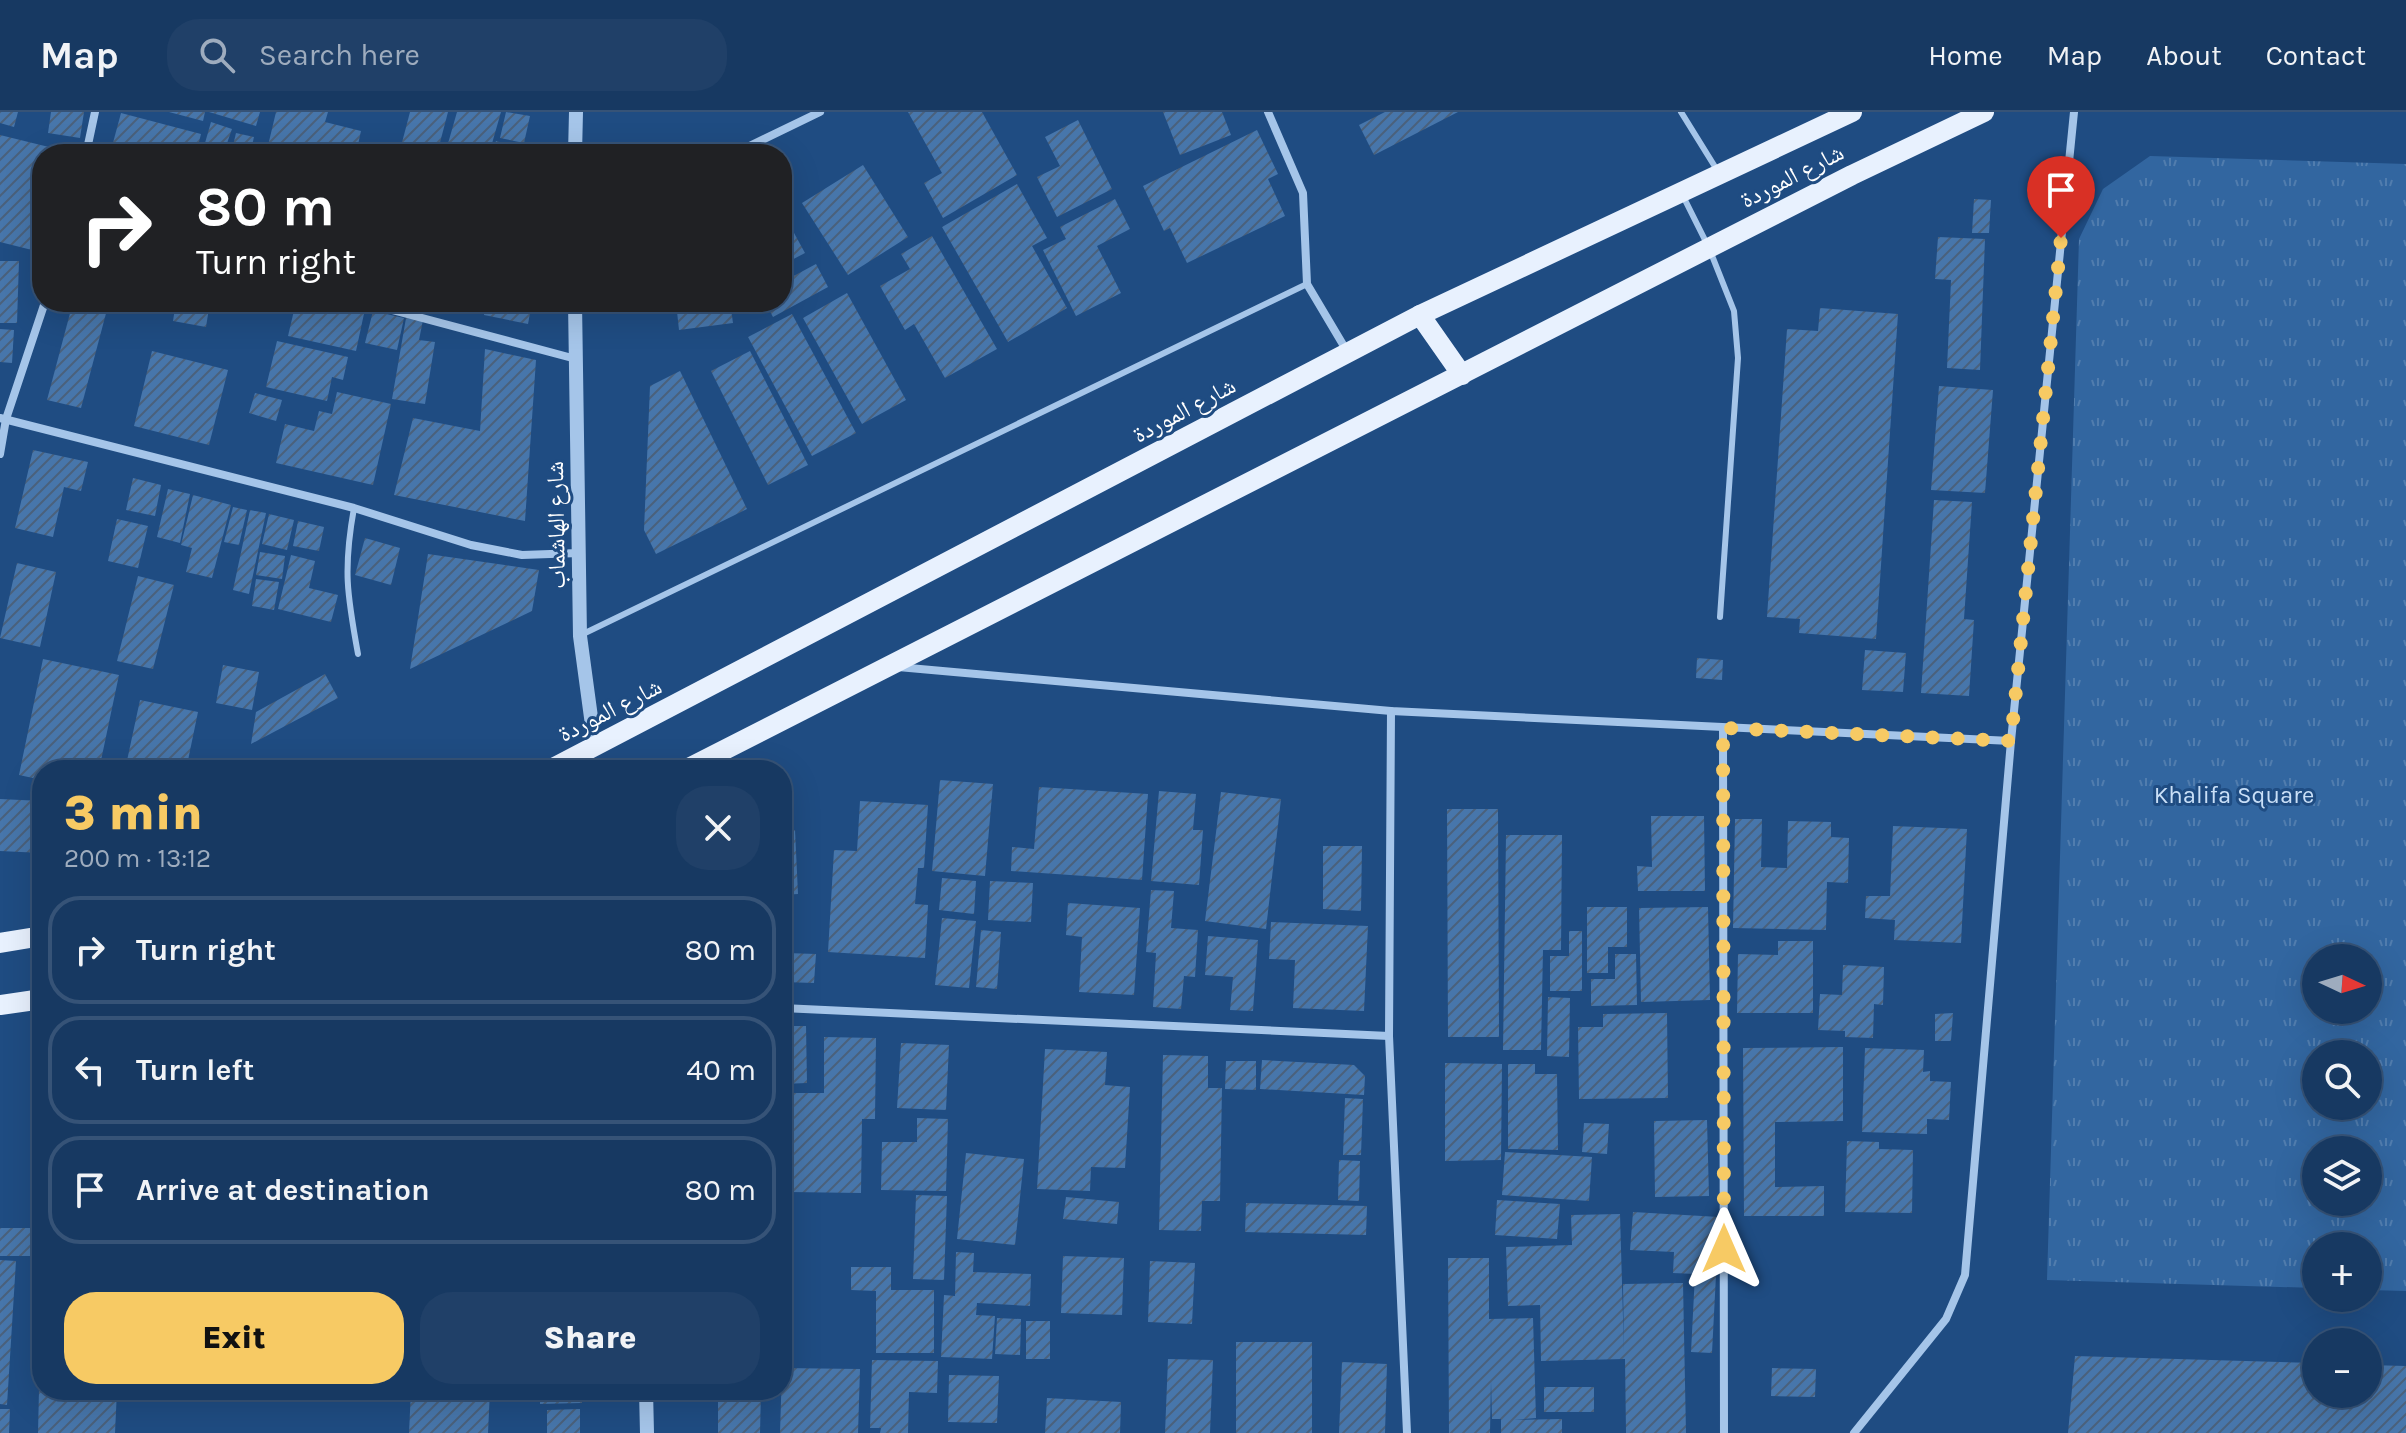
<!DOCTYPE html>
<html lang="en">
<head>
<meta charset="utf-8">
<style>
	body { margin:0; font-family:Karla,"Noto Naskh Arabic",sans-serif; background:#204068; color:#f1f3f6; height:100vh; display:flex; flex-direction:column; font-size:30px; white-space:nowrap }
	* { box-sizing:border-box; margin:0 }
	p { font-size:26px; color:#9eacbe }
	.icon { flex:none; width:44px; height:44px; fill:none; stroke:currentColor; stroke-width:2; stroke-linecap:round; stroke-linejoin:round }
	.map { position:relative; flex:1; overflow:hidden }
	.panel { position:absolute; left:32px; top:648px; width:760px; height:640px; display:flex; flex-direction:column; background:#173962; border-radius:32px; box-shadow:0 8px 32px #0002,0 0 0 2px #365377 }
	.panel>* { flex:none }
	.guide { position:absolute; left:32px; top:32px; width:760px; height:168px; border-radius:32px; box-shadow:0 8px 32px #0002,0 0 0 2px #365377; background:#202124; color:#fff; overflow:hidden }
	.needle { width:52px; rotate:94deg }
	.fabs { position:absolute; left:2302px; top:832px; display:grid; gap:16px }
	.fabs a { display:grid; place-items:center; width:80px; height:80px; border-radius:50%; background:#173962; box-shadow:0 8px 32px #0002,0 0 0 2px #365377; font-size:40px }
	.pin { position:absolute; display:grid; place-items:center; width:68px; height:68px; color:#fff; margin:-82px -34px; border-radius:50% 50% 50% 0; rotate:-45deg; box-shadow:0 0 8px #0007 }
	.pin .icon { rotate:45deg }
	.me { position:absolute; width:88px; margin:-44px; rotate:0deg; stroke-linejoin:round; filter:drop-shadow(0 0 6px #0008) }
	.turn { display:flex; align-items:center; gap:28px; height:168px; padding:0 32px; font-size:36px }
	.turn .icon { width:104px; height:104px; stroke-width:2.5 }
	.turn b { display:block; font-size:56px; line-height:68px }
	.round { display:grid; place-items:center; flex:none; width:84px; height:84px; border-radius:32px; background:#204068 }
	.summary { display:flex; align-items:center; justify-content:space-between; height:136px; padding:0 32px }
	h1 { font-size:48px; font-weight:800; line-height:60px; color:#f7ca64 }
	.primary-button { display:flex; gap:16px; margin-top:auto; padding:16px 32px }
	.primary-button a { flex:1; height:92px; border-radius:32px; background:#f7ca64; color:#111; font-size:32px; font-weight:800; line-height:92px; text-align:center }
	.primary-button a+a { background:#204068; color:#f1f3f6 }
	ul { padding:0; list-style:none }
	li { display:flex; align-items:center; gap:24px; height:108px; margin:0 16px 12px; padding:0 16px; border:4px solid #365377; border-radius:32px }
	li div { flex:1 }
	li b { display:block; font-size:30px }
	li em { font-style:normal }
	header { display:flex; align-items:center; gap:48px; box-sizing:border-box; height:112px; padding:0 40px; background:#173962; border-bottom:2px solid #365377 }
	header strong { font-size:38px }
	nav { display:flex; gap:44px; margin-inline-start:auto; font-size:28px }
	.search { width:560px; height:72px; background:#204068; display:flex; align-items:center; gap:20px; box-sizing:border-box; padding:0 28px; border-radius:32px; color:#9eacbe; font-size:30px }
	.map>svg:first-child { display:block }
	.park { fill:url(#park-tufts); fill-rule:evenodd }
	.building { fill:url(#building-hatch) }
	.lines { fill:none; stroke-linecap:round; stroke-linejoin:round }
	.service { stroke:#a5c5e9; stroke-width:6 }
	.minor { stroke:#a5c5e9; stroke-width:8 }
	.tertiary { stroke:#a5c5e9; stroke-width:14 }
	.primary { stroke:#e8f1fe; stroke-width:20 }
	.route { stroke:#f7ca64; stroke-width:14; stroke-dasharray:0 25.2 }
	.labels { text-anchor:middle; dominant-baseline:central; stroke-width:6; stroke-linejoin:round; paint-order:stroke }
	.street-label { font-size:24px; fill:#fff; stroke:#1f4c82 }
	.park-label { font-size:24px; fill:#c9dff7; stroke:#1f4c82 }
</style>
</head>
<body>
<header>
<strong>Map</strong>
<div class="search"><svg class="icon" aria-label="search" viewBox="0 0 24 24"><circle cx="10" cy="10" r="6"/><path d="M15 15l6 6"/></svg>Search here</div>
<nav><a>Home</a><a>Map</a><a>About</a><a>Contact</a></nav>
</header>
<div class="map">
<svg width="2406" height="1321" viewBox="0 0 2406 1321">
	<defs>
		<pattern id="park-tufts" width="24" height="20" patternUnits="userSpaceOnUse" patternTransform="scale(2)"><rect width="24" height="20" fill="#3266a0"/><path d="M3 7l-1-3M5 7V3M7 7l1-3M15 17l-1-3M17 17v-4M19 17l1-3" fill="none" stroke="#517dae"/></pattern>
		<pattern id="building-hatch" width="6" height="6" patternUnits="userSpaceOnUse" patternTransform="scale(2)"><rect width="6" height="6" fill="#4776ab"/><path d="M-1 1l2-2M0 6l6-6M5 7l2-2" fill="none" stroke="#4a617c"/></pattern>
	</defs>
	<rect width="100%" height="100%" fill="#1f4c82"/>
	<!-- park -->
	<path class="park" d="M 2150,44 L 2406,52 L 2406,1179 L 2368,1178 L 2368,1134 L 2316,1134 L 2316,1176 L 2047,1168 L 2079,127 L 2103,77 ZM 2316,846 L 2368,846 L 2368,898 L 2316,898 ZM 2316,942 L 2368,942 L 2368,994 L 2316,994 ZM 2316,1038 L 2368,1038 L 2368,1090 L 2316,1090 Z"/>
	<!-- building -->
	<g class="building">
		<polygon points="0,0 18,0 14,15 0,11"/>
		<polygon points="51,0 84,0 80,26 48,21"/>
		<polygon points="169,0 205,0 203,9"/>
		<polygon points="209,0 260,0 256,14"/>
		<polygon points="276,0 328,0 325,10 361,19 356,42 266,42"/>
		<polygon points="410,0 448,0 437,42 399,42"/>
		<polygon points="457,0 501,0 489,42 445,42"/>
		<polygon points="506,0 530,4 524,31 500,26"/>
		<polygon points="908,0 982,0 1017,63 943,106 924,71 942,61"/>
		<polygon points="1163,0 1222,0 1231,23 1180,43"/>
		<polygon points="1385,0 1458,0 1374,43 1359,13"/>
		<polygon points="121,1 201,22 196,42 110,42"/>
		<polygon points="1078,8 1112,77 1057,105 1037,65 1060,54 1045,25"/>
		<polygon points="211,10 232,17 225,37 205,31"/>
		<polygon points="1257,18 1278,62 1268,67 1285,104 1187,151 1170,116 1164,119 1143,74"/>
		<polygon points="236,21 254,25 250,42 231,42"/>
		<polygon points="0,23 57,37 56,42 42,42 42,97 32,138 0,130"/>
		<polygon points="496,29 509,33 507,42 492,42"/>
		<polygon points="863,53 908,125 848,163 802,91"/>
		<polygon points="1017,72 1047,126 1032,134 1067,196 1008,230 942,115"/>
		<polygon points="1115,87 1130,117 1097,134 1121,181 1076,204 1043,138 1066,127 1060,115"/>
		<polygon points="1974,87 1991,88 1989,121 1972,121"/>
		<polygon points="782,99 805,141 782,153"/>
		<polygon points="42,123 42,151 35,149"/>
		<polygon points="932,124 997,237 945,266 914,212 905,218 880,174 910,157 901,142"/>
		<polygon points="1938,125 1985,127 1980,258 1947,256 1951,168 1935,167"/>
		<polygon points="0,149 19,149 17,211 0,211"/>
		<polygon points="816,152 828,175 773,205 765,190 782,190 782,156 788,167"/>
		<polygon points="847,181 906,288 862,312 803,206"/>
		<polygon points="73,190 109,190 81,296 47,288"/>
		<polygon points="176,190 210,190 206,215 173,209"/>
		<polygon points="296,190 332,190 365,197 356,239 288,224"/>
		<polygon points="486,190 532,190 528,212 484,203"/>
		<polygon points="676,190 730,190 733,211 679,218"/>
		<polygon points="1820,196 1898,202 1876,527 1799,521 1800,507 1767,505 1787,217 1818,219"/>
		<polygon points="373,199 404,206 397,238 365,231"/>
		<polygon points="792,202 856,321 812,344 748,225"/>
		<polygon points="406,206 423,208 419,228 435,230 425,292 392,287"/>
		<polygon points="0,217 14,218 12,251 0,250"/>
		<polygon points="277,229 348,245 343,268 332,265 327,289 266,275"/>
		<polygon points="485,237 536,248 525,409 394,383 413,306 480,319"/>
		<polygon points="152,239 228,258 209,333 134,314"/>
		<polygon points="750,239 808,353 768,373 711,259"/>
		<polygon points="680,259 747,397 656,442 644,418 650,274"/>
		<polygon points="1939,274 1993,278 1985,381 1931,378"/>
		<polygon points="337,280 391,292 373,373 276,351 285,312 314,319 319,299 332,302"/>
		<polygon points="255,281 282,288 276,309 249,301"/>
		<polygon points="33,338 88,350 81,379 64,375 53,425 15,416"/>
		<polygon points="133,366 161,373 155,404 126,398"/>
		<polygon points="168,377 190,382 180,431 157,425"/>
		<polygon points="193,383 231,393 212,466 186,460 192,436 181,433"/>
		<polygon points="1934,388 1972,390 1964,507 1974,508 1969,584 1921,581"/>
		<polygon points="233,395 247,398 239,433 224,430"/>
		<polygon points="250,398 266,401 249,482 233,478"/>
		<polygon points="269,402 294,408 287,438 262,432"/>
		<polygon points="117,407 148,414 138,456 108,449"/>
		<polygon points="298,409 324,415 319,439 293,434"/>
		<polygon points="365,426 400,436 391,473 355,463"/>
		<polygon points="260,440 285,444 282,467 256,463"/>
		<polygon points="428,442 539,458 532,499 410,557"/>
		<polygon points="291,443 315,449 309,476 338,483 331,510 278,497"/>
		<polygon points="17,451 56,460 40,535 0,526"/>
		<polygon points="138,464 174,473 153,557 117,549"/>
		<polygon points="256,467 279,470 274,498 252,494"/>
		<polygon points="1865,538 1906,541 1903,580 1862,578"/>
		<polygon points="1697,546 1723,548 1722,568 1696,566"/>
		<polygon points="43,547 119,563 99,658 42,658 42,668 19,663"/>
		<polygon points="223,553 259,560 252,598 216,591"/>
		<polygon points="325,562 338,586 251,632 256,600"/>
		<polygon points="140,588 198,600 186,658 125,658"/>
		<polygon points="940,668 993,672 985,764 932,759"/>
		<polygon points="1039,675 1148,682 1142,768 1011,759 1012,735 1034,737"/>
		<polygon points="1159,679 1196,682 1193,718 1203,718 1199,773 1151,769"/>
		<polygon points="1221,680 1281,687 1266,817 1205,809"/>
		<polygon points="0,687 42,689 42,741 0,739"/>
		<polygon points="860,689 928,693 924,756 918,756 915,792 928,793 925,846 828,840 834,738 857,739"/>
		<polygon points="1447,697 1498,697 1499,925 1448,925"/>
		<polygon points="1651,704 1704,704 1705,779 1638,779 1637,754 1652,755"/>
		<polygon points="1735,707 1762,707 1761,755 1787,756 1788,709 1831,710 1831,725 1849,726 1848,771 1827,770 1826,818 1733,816"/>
		<polygon points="1893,714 1967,717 1961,831 1894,828 1895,808 1865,806 1866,784 1890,784"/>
		<polygon points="795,718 798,782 782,783 782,723"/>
		<polygon points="1506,723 1562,723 1561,838 1543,838 1541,938 1503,938"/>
		<polygon points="1323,734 1362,734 1361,799 1323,797"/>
		<polygon points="942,766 976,769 974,802 939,798"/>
		<polygon points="990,769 1033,771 1031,810 988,808"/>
		<polygon points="1151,778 1174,779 1171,816 1198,818 1195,865 1184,864 1181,897 1153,895 1156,841 1146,840"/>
		<polygon points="1068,791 1140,796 1134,883 1079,880 1082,825 1066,823"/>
		<polygon points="1587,795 1627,795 1627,835 1608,835 1608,861 1587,861"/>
		<polygon points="1708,795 1710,888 1641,890 1639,796"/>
		<polygon points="942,806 976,809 969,876 935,873"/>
		<polygon points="782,808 788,808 786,841 816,842 814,871 782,870"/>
		<polygon points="1271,810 1368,814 1364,899 1293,896 1295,848 1269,847"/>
		<polygon points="981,818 1001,820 997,877 976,875"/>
		<polygon points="1569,819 1582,819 1582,879 1550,879 1550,844 1569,844"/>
		<polygon points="1208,824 1258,828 1253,899 1230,898 1233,865 1205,863"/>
		<polygon points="1778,829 1813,829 1813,901 1737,901 1738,842 1778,843"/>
		<polygon points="1615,842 1636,842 1637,893 1591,894 1591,867 1615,867"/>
		<polygon points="1843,853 1884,855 1883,893 1874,892 1873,926 1845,925 1845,919 1818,918 1820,882 1842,883"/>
		<polygon points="1548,885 1570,886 1569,945 1547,944"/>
		<polygon points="1667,901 1668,986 1579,987 1578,915 1603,915 1603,902"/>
		<polygon points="1953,901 1951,929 1935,929 1935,902"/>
		<polygon points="782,914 806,914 807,971 782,972"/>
		<polygon points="824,925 876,926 875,1007 862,1007 861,1081 789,1080 790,981 824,981"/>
		<polygon points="901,931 949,933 946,998 897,996"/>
		<polygon points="1843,935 1843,1009 1775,1010 1775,1075 1824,1074 1824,1104 1744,1104 1743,936"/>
		<polygon points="1865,936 1924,938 1923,960 1930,959 1930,969 1951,970 1949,1008 1927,1007 1927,1022 1862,1020"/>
		<polygon points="1045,937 1107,940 1105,973 1130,975 1125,1056 1091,1055 1090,1079 1037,1077"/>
		<polygon points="1163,943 1208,944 1208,976 1222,976 1220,1089 1202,1089 1201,1119 1159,1118"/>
		<polygon points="1262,948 1354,953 1365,964 1364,983 1260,977"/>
		<polygon points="1226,949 1256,949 1256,978 1225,977"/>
		<polygon points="1445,951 1502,952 1501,1048 1445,1049"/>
		<polygon points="1508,952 1535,952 1535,962 1557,962 1558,1038 1508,1037"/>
		<polygon points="1345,986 1363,987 1361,1043 1343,1043"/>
		<polygon points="917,1006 948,1007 946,1079 881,1078 882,1030 917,1030"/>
		<polygon points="1707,1008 1709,1084 1655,1085 1654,1009"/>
		<polygon points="1584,1011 1609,1012 1607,1042 1582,1040"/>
		<polygon points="1847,1029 1879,1030 1879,1037 1913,1038 1912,1101 1845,1100"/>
		<polygon points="1505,1040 1592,1045 1589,1089 1502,1083"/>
		<polygon points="966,1041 1024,1047 1015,1133 957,1127"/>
		<polygon points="1339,1048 1360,1049 1359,1089 1338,1088"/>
		<polygon points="916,1083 947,1084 944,1168 913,1167"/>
		<polygon points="1066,1085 1119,1090 1117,1112 1063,1107"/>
		<polygon points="1497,1088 1560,1092 1557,1127 1495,1123"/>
		<polygon points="1246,1091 1367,1094 1366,1123 1245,1120"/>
		<polygon points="1633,1100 1719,1105 1712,1241 1691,1240 1695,1162 1673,1161 1674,1140 1630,1138"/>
		<polygon points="1620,1102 1624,1240 1623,1172 1683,1171 1686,1321 1626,1321 1625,1247 1541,1249 1540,1193 1508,1194 1506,1135 1572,1133 1571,1103"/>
		<polygon points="42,1106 42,1129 33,1110"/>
		<rect x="0" y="1116" width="34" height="28"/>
		<polygon points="956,1140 974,1141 973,1160 1031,1162 1030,1194 977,1191 976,1203 995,1204 992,1247 941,1245 944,1183 955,1184"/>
		<polygon points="1063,1144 1124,1146 1122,1203 1061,1201"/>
		<polygon points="1448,1146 1489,1146 1489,1207 1533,1206 1536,1306 1514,1308 1562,1307 1562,1321 1501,1321 1501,1307 1492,1307 1491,1269 1490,1321 1449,1321"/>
		<polygon points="0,1148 16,1149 7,1293 0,1292"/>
		<polygon points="1150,1149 1195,1151 1192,1212 1148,1210"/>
		<polygon points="851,1155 891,1155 891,1178 934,1178 934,1241 876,1241 876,1179 851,1178"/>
		<rect x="782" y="1206" width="8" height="29"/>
		<polygon points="997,1206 1021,1207 1020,1243 995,1242"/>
		<rect x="1026" y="1209" width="24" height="38"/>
		<rect x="1236" y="1230" width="76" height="91"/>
		<polygon points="2075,1244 2316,1251 2316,1282 2368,1282 2368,1253 2406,1254 2406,1321 2068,1321"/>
		<polygon points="1168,1247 1213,1248 1210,1321 1165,1321"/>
		<polygon points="872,1248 938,1249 937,1281 909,1280 908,1321 880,1321 881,1316 870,1316"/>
		<polygon points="1342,1250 1387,1252 1385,1321 1339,1321"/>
		<polygon points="782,1256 860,1257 858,1321 780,1321"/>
		<polygon points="1772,1256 1816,1257 1815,1285 1771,1284"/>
		<polygon points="949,1263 999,1264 997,1311 948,1310"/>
		<rect x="1544" y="1275" width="50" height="25"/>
		<polygon points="39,1278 117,1278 115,1321 38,1321"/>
		<polygon points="411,1278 490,1278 488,1321 409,1321"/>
		<polygon points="540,1278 582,1278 582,1291 540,1292"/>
		<polygon points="718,1278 761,1278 760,1321 718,1321"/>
		<polygon points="1047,1286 1121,1290 1120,1321 1045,1321"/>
		<polygon points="0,1297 10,1297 9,1321 0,1321"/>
		<polygon points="580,1297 580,1321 547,1321 547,1298"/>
	</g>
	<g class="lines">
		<!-- service -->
		<g class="service">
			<polyline points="1681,0 1717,58"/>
			<polyline points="1683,84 1709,136 1734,199 1738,246 1720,505"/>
			<path d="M 354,396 C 343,457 347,482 358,542"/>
			<polyline points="583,522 1307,172"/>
		</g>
		<!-- minor -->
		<g class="minor">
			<polyline points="1268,0 1303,81 1307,172 1348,241"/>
			<polyline points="86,42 95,0"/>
			<polyline points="733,42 820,0"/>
			<polyline points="362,190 576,247"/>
			<polyline points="0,306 354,396 471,433 522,443 579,441"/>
			<polyline points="0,342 6,307 45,190"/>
			<polyline points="898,555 1391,599 2011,629"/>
			<polyline points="1391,599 1389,924 1407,1321"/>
			<polyline points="1723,616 1724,1321"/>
			<polyline points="782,896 1389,924"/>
			<polyline points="1854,1321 1946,1207 1965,1163 2011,629 2074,0"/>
		</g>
		<!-- tertiary -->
		<g class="tertiary">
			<polyline points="575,42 576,0"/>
			<polyline points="575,190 580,524 595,635"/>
			<polyline points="646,1278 647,1321"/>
		</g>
		<!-- primary -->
		<g class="primary">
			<polyline points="1420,203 1462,263"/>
			<polyline points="549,658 1420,203 1852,0"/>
			<polyline points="685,658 1852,63 1984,0"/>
			<polyline points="0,831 42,824"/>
			<polyline points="0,893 42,887"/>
		</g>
	</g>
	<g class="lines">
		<!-- route -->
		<polyline class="route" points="1724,1137 1723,616 2011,629 2061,126"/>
	</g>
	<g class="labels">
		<!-- street labels -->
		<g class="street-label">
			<text transform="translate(1792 64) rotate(-27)">شارع الموردة</text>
			<text transform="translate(1184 298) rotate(-28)">شارع الموردة</text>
			<text transform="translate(556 413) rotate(-91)">شارع الهاشماب</text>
			<text transform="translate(610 598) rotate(-27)">شارع الموردة</text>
		</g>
		<!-- park labels -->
		<g class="park-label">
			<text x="2234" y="683">Khalifa Square</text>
		</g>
	</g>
</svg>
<div class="fabs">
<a><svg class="needle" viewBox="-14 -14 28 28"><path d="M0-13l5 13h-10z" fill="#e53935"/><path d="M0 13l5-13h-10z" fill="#9eacbe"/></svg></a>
<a><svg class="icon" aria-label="search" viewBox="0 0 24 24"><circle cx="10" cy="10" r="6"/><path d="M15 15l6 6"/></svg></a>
<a><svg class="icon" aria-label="layers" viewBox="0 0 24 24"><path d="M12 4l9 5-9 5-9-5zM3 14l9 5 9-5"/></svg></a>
<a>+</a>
<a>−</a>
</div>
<div class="pin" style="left:2061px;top:126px;background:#d93025"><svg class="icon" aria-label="arrive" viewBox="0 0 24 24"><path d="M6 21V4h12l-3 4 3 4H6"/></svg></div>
<svg class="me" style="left:1724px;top:1137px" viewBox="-20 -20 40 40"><path d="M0-17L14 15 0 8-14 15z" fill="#f7ca64" stroke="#fff" stroke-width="4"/></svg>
<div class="guide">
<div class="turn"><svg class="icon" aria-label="right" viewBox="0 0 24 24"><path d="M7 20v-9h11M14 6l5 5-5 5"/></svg><div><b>80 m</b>Turn right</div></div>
</div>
<section class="panel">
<div class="summary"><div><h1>3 min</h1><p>200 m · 13:12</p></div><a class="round"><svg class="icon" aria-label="close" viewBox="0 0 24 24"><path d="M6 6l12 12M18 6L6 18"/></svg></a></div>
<ul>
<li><svg class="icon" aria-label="right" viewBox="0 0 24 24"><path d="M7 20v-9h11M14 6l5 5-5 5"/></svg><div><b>Turn right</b></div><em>80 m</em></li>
<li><svg class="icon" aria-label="left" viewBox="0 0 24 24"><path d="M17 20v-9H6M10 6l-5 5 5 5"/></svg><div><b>Turn left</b></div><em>40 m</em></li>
<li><svg class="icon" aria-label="arrive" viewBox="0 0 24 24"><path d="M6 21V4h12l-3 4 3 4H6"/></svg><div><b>Arrive at destination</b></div><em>80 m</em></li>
</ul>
<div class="primary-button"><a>Exit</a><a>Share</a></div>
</section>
</div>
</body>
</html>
